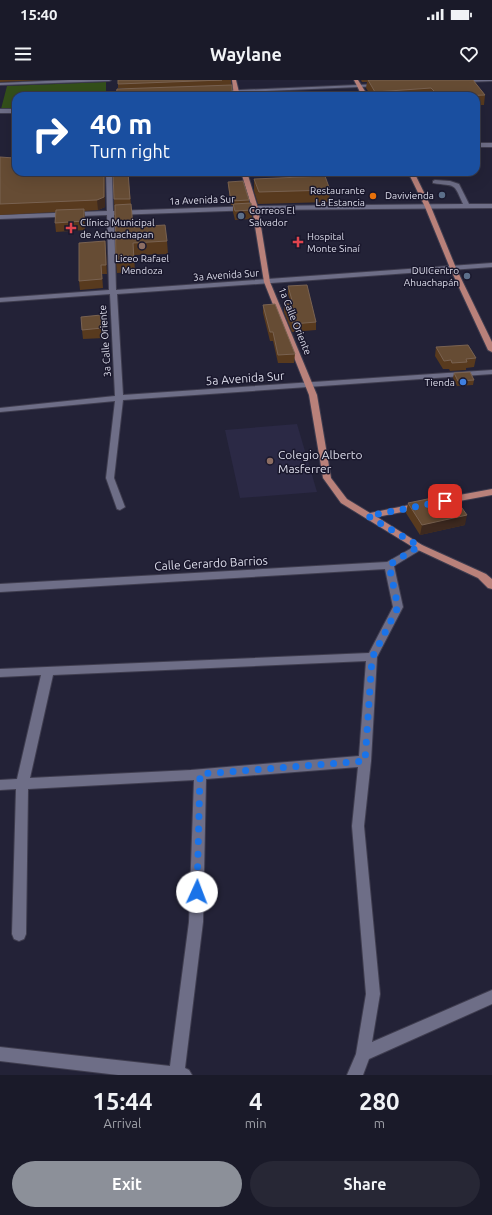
<!DOCTYPE html>
<html lang="en">
<head>
<meta charset="utf-8">
<style>
	body { margin:0; font-family:Ubuntu,sans-serif; background:#272735; color:#f1f3f6; height:100vh; display:flex; flex-direction:column; font-size:15px; white-space:nowrap }
	* { box-sizing:border-box; margin:0 }
	p { font-size:13px; color:#9fa1a8 }
	.icon { flex:none; width:22px; height:22px; fill:none; stroke:currentColor; stroke-width:2; stroke-linecap:round; stroke-linejoin:round }
	.map { position:relative; height:995px; overflow:hidden }
	.details { display:flex; flex-direction:column; background:#1a1a29; flex:1 }
	.details>* { flex:none }
	.guide { position:absolute; left:12px; top:12px; width:468px; height:84px; border-radius:12px; box-shadow:0 4px 16px #0002,0 0 0 1px #383846; background:#1a4fa0; color:#fff; overflow:hidden }
	.pin { position:absolute; display:grid; place-items:center; width:34px; height:34px; color:#fff; margin:-17px; border-radius:8px; box-shadow:0 2px 6px #0006 }
	.me { position:absolute; width:44px; margin:-22px; rotate:2deg; stroke-linejoin:round; filter:drop-shadow(0 0 3px #0008) }
	.turn { display:flex; align-items:center; gap:14px; height:84px; padding:0 12px; font-size:18px }
	.turn .icon { width:52px; height:52px; stroke-width:2.5 }
	.turn b { display:block; font-size:28px; line-height:34px }
	.eta { display:flex; justify-content:space-evenly; align-items:center; height:68px; text-align:center }
	.eta b { font-size:24px; font-weight:700; line-height:28px }
	.cta { display:flex; gap:8px; margin-top:auto; padding:8px 12px }
	.cta a { flex:1; height:46px; border-radius:24px; background:#8c9099; color:#fff; font-size:16px; font-weight:700; line-height:46px; text-align:center }
	.cta a+a { background:#272735; color:#f1f3f6 }
	.status { display:flex; justify-content:space-between; align-items:center; height:28px; padding:0 20px; background:#1a1a29; direction:ltr }
	.status svg { height:11px; fill:currentColor }
	header { display:flex; justify-content:space-between; align-items:center; height:52px; padding:0 12px; background:#1a1a29; font-size:18px; font-weight:700 }
	.map>svg:first-child { display:block }
	.built { fill:#2b2945 }
	.green { fill:#334f1a }
	.lines { fill:none; stroke-linecap:round; stroke-linejoin:round }
	.minor-casing { stroke:#3f3d4f; stroke-width:2 }
	.major-casing { stroke:#3f3d4f; stroke-width:2 }
	.minor { fill:#6e6e87; fill-rule:evenodd }
	.major { fill:#b9817a; fill-rule:evenodd }
	.wall { fill:#583a1e }
	.shaded-wall { fill:#3d291f }
	.building { fill:#664c34; stroke:#796251 }
	.route { stroke:#1a73e8; stroke-width:7; stroke-dasharray:0 12.6 }
	.service-dot { fill:#5c6f8a; stroke:#1a182d; stroke-width:1.5 }
	.food-dot { fill:#e8710a; stroke:#1a182d; stroke-width:1.5 }
	.health-dot { fill:#e0444e; stroke:#1a182d; stroke-width:1.5 }
	.education-dot { fill:#8d6e63; stroke:#1a182d; stroke-width:1.5 }
	.shop-dot { fill:#3f7fe0; stroke:#1a182d; stroke-width:1.5 }
	.labels { text-anchor:middle; dominant-baseline:central; stroke-width:3; stroke-linejoin:round; paint-order:stroke }
	.far-poi-label { font-size:10px; fill:#ddddeb; stroke:#1a182d; text-anchor:end }
	.far-street-label { font-size:10px; fill:#ddddeb; stroke:#1a182d }
	.street-label { font-size:12px; fill:#ddddeb; stroke:#1a182d }
	.poi-label { font-size:12px; fill:#ddddeb; stroke:#1a182d; text-anchor:start }
</style>
</head>
<body>
<div class="status"><b>15:40</b><svg viewBox="0 0 49 12"><path d="M0 12V9h3v3zM5 12V6h3v6zM10 12V3h3v9zM15 12V0h3v12zM26 1h20v11H26zM47 4h2v5h-2z"/></svg></div>
<header><svg class="icon" aria-label="menu" viewBox="0 0 24 24"><path d="M4 6h16M4 12h16M4 18h16"/></svg>Waylane<svg class="icon" aria-label="heart" viewBox="0 0 24 24"><path d="M12 20l-8-8c-3-5 5-10 8-4 3-6 11-1 8 4z"/></svg></header>
<div class="map">
<svg width="492" height="995" viewBox="0 0 492 995">
	<rect width="100%" height="100%" fill="#232237"/>
	<!-- built -->
	<polygon class="built" points="297,344 317,412 240,418 225,350"/>
	<!-- green -->
	<polygon class="green" points="106,2 106,16 16,16 16,29 1,29 7,6"/>
	<g class="lines">
		<defs>
			<g id="minor">
				<polygon points="69,0 111,0 109,1 0,5 0,3"/>
				<polygon points="460,0 492,0 492,1 462,2"/>
				<polygon points="380,4 382,6 218,13 216,12 218,11"/>
				<polygon points="130,13 132,16 107,16 110,14"/>
				<rect x="0" y="29" width="16" height="4"/>
				<rect x="476" y="63" width="16" height="4"/>
				<path d="M 106,92 L 112,92 L 113,131 L 255,126 L 463,124 C 453,101 456,107 433,103 L 433,101 L 435,100 L 450,101 L 459,104 L 469,124 L 492,124 L 492,128 L 255,130 L 114,135 L 116,210 L 492,183 L 492,187 L 117,214 L 123,315 L 492,290 L 492,294 L 123,320 L 114,398 L 125,427 L 120,430 L 117,429 L 106,398 L 115,321 L 0,332 L 0,328 L 115,316 L 110,214 L 0,222 L 0,218 L 109,210 L 107,135 L 0,139 L 0,135 L 107,131 Z"/>
				<path d="M 419,464 L 422,465 L 424,467 L 422,469 L 394,486 L 403,527 L 377,577 L 371,681 L 364,746 L 380,914 L 372,962 L 492,910 L 492,924 L 369,979 L 363,995 L 347,995 L 356,974 L 366,914 L 352,746 L 358,687 L 206,699 L 203,842 L 185,988 L 189,990 L 192,995 L 118,995 L 0,981 L 0,967 L 170,986 L 189,842 L 194,700 L 28,709 L 26,854 L 24,859 L 19,861 L 14,859 L 12,854 L 16,709 L 0,710 L 0,700 L 17,699 L 41,595 L 0,597 L 0,589 L 369,573 L 393,527 L 385,489 L 0,512 L 0,504 L 387,482 ZM 366,581 L 359,676 L 191,690 L 30,698 L 53,595 Z"/>
			</g>
			<g id="major">
				<polygon points="232,0 236,0 240,16 234,16"/>
				<polygon points="354,0 358,0 368,16 362,16"/>
				<polygon points="241,92 247,92 258,128 270,202 317,315 331,398 347,419 370,433 419,423 422,424 424,426 422,428 377,437 422,465 486,494 492,499 492,509 488,508 478,498 416,469 341,423 323,398 309,315 264,202 252,128"/>
				<polygon points="408,92 414,92 431,127 456,188 492,262 492,272 488,270 450,188 425,127"/>
				<polygon points="492,409 492,415 443,424 438,421 443,418"/>
			</g>
		</defs>
		<!-- minor casing -->
		<use href="#minor" class="minor-casing"/>
		<!-- major casing -->
		<use href="#major" class="major-casing"/>
		<!-- minor -->
		<use href="#minor" class="minor"/>
		<!-- major -->
		<use href="#major" class="major"/>
	</g>
	<!-- wall -->
	<g class="wall">
		<polygon points="0,0 41,0 0,2"/>
		<polygon points="118,0 231,0 232,16 118,8"/>
		<polygon points="361,0 473,0 485,15 484,25 476,25 476,16 371,16 366,8 367,2 362,2"/>
		<polygon points="0,77 16,92 105,92 105,127 98,130 84,131 85,150 56,152 55,143 56,132 0,135"/>
		<polygon points="128,92 133,147 167,161 168,174 134,175 135,192 117,193 116,181 114,119"/>
		<polygon points="254,99 330,110 329,122 258,124 254,111"/>
		<polygon points="228,102 249,120 249,123 252,130 252,139 235,140 233,132 233,125 231,125 228,106"/>
		<polygon points="105,161 106,170 107,194 102,194 103,208 80,210 79,201"/>
		<polygon points="288,206 316,242 316,250 292,252 284,232 284,224 291,224 288,214"/>
		<polygon points="263,225 295,274 294,283 278,283 273,261 270,261 263,233"/>
		<polygon points="101,235 104,258 83,259 82,250"/>
		<polygon points="436,267 476,278 474,287 466,288 466,290 450,291 449,289 443,289 435,276"/>
		<polygon points="454,293 474,300 473,305 457,306 453,298"/>
		<polygon points="408,423 465,445 420,455 406,433"/>
	</g>
	<!-- shaded-wall -->
	<g class="shaded-wall">
		<polygon points="104,92 105,92 105,127 98,130 97,120"/>
		<polygon points="84,129 85,137 85,150 84,141"/>
		<polygon points="105,161 106,170 107,194 106,185"/>
		<polygon points="467,435 465,445 420,455 422,445"/>
	</g>
	<!-- building -->
	<g class="building">
		<polygon points="118,0 222,0 118,4"/>
		<polygon points="368,0 473,0 485,15 460,16 458,12 436,13 431,8 375,12"/>
		<polygon points="232,5 232,16 116,16 117,9"/>
		<polygon points="16,76 16,92 104,92 104,117 97,120 0,124 0,77 14,78"/>
		<polygon points="113,92 128,92 130,119 114,119"/>
		<polygon points="325,96 330,110 259,112 254,99"/>
		<polygon points="243,101 249,120 231,121 228,102"/>
		<polygon points="251,123 252,130 235,131 233,124"/>
		<polygon points="131,124 133,147 165,145 167,161 133,163 134,180 116,181 115,125"/>
		<polygon points="84,129 84,141 55,143 56,130"/>
		<polygon points="105,161 106,185 101,185 102,199 79,201 79,163"/>
		<polygon points="307,205 316,242 293,244 284,224 293,224 288,206"/>
		<polygon points="275,224 295,274 278,275 273,252 270,252 263,225"/>
		<polygon points="101,235 102,248 82,250 81,237"/>
		<polygon points="468,265 476,278 466,279 467,282 452,283 451,280 444,281 436,267"/>
		<polygon points="470,292 474,300 458,301 454,293"/>
		<polygon points="452,414 467,435 422,445 408,423"/>
	</g>
	<g class="lines">
		<!-- route -->
		<polyline class="route" points="197,812 200,694 365,681 372,578 398,527 389,485 419,466 368,436 445,421"/>
	</g>
	<!-- markers -->
	<g class="service-dot">
		<circle cx="442" cy="115" r="4"/>
		<circle cx="241" cy="136" r="4"/>
		<circle cx="467" cy="196" r="4"/>
	</g>
	<circle class="food-dot" cx="373" cy="116" r="4"/>
	<g class="health-dot">
		<path d="M69 142h4v4h4v4h-4v4h-4v-4h-4v-4h4z"/>
		<path d="M296 156h4v4h4v4h-4v4h-4v-4h-4v-4h4z"/>
	</g>
	<g class="education-dot">
		<circle cx="142" cy="166" r="4"/>
		<circle cx="270" cy="381" r="4"/>
	</g>
	<circle class="shop-dot" cx="463" cy="302" r="4"/>
	<g class="labels">
		<!-- far-poi labels -->
		<g class="far-poi-label">
			<text x="365" y="110">Restaurante<tspan x="365" dy="12">La Estancia</tspan></text>
			<text x="434" y="115">Davivienda</text>
			<text x="249" y="130" text-anchor="start">Correos El<tspan x="249" dy="12">Salvador</tspan></text>
			<text x="80" y="142" text-anchor="start">Clínica Municipal<tspan x="80" dy="12">de Achuachapan</tspan></text>
			<text x="307" y="156" text-anchor="start">Hospital<tspan x="307" dy="12">Monte Sinaí</tspan></text>
			<text x="142" y="178" text-anchor="middle">Liceo Rafael<tspan x="142" dy="12">Mendoza</tspan></text>
			<text x="459" y="190">DUICentro<tspan x="459" dy="12">Ahuachapán</tspan></text>
			<text x="455" y="302">Tienda</text>
		</g>
		<!-- far-street labels -->
		<g class="far-street-label">
			<text transform="translate(202 120) rotate(-2)">1a Avenida Sur</text>
			<text transform="translate(226 195) rotate(-4)">3a Avenida Sur</text>
			<text transform="translate(295 241) rotate(68)">1a Calle Oriente</text>
			<text transform="translate(105 261) rotate(-94)">3a Calle Oriente</text>
		</g>
		<!-- street labels -->
		<g class="street-label">
			<text transform="translate(245 298) rotate(-4)">5a Avenida Sur</text>
			<text transform="translate(211 483) rotate(-3)">Calle Gerardo Barrios</text>
		</g>
		<!-- poi labels -->
		<g class="poi-label">
			<text x="278" y="374">Colegio Alberto<tspan x="278" dy="14">Masferrer</tspan></text>
		</g>
	</g>
</svg>
<div class="pin" style="left:445px;top:421px;background:#d93025"><svg class="icon" aria-label="arrive" viewBox="0 0 24 24"><path d="M6 21V4h12l-3 4 3 4H6"/></svg></div>
<svg class="me" style="left:197px;top:812px" viewBox="-20 -20 40 40"><circle r="19" fill="#fff"/><path d="M0-13L10 11 0 6-10 11z" fill="#1a73e8"/></svg>
<div class="guide">
<div class="turn"><svg class="icon" aria-label="right" viewBox="0 0 24 24"><path d="M7 20v-9h11M14 6l5 5-5 5"/></svg><div><b>40 m</b>Turn right</div></div>
</div>
</div>
<section class="details">
<div class="eta">
<div><b>15:44</b><p>Arrival</p></div>
<div><b>4</b><p>min</p></div>
<div><b>280</b><p>m</p></div>
</div>
<div class="cta"><a>Exit</a><a>Share</a></div>
</section>
</body>
</html>
